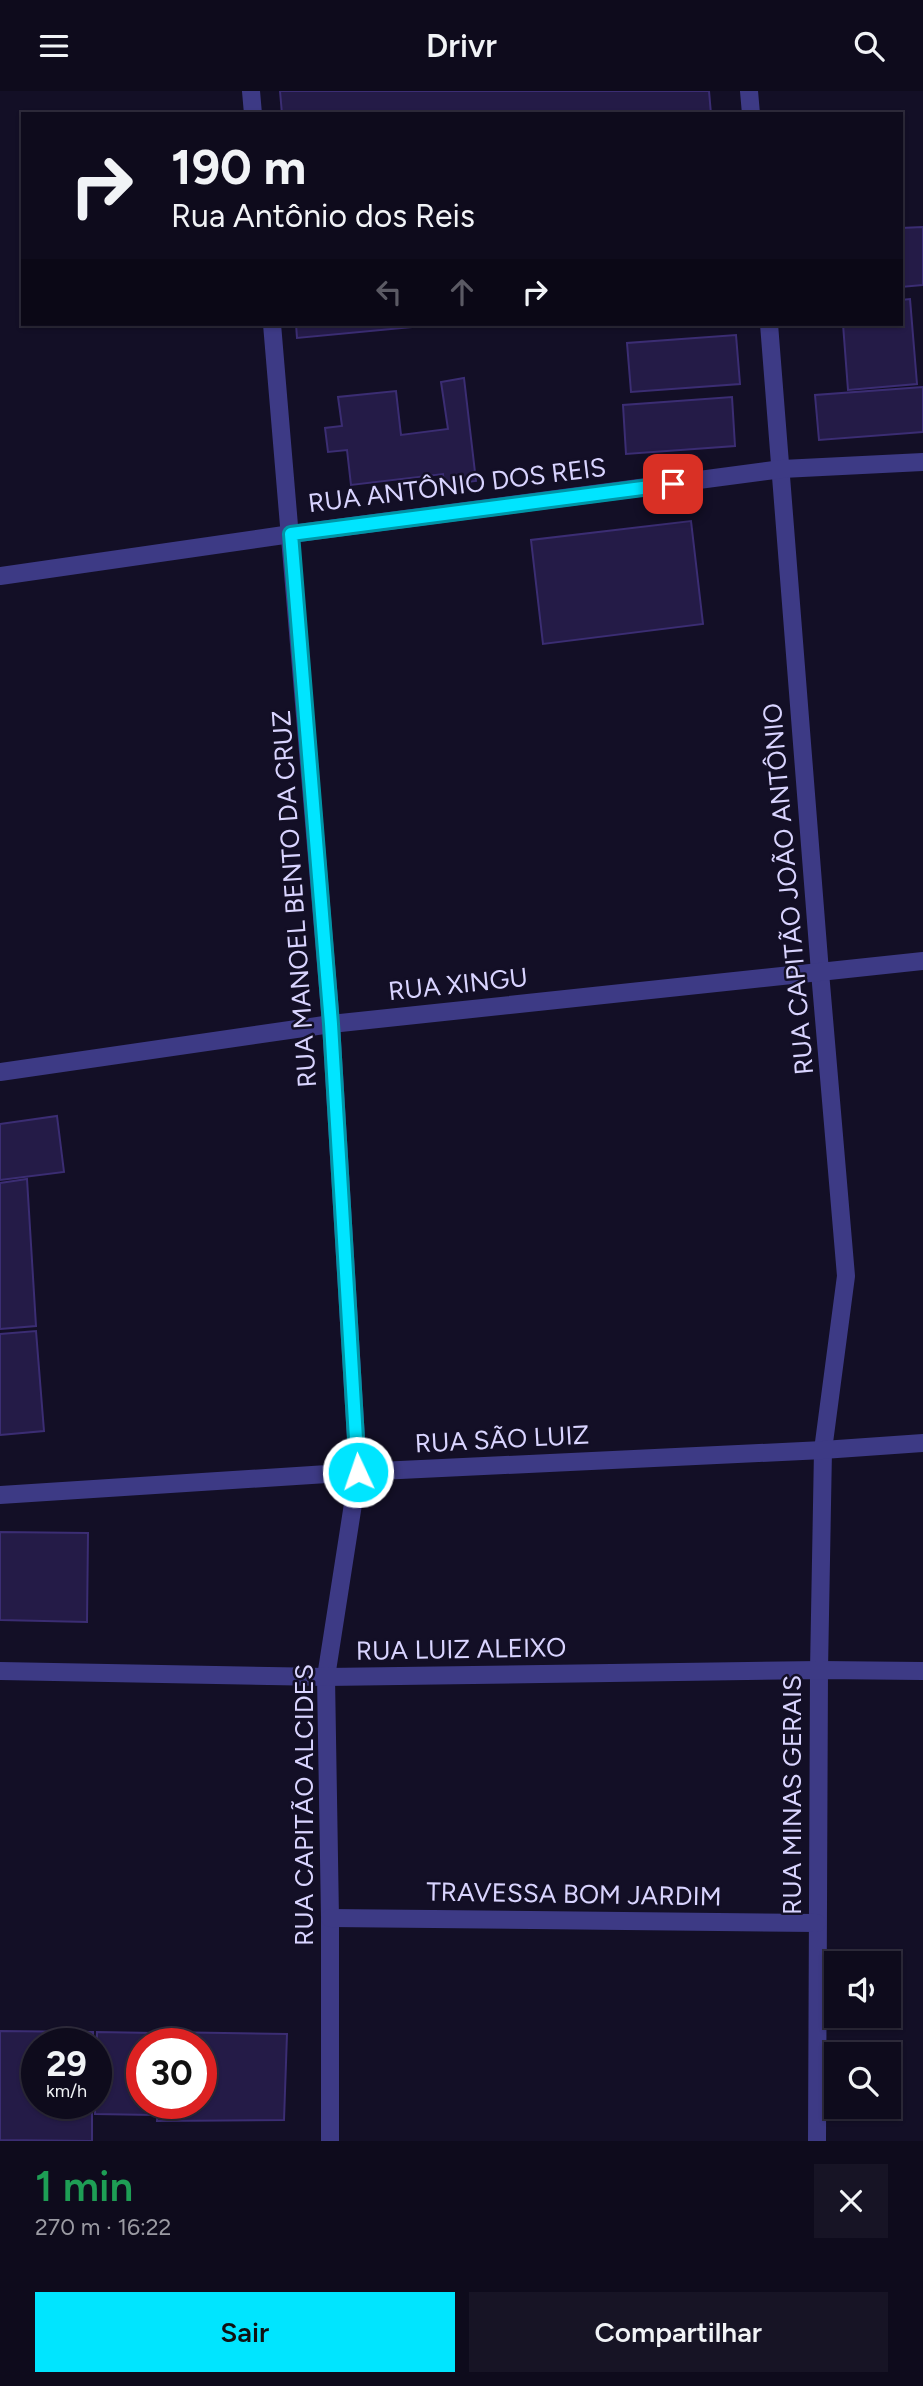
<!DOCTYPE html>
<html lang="pt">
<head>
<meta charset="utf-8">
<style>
	body { margin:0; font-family:Figtree,sans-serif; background:#171425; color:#f1f3f6; height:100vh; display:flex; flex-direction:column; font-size:26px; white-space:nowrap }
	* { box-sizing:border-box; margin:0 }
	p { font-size:23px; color:#9b9ba3 }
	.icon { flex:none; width:38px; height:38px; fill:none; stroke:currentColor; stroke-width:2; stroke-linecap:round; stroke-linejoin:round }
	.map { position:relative; height:2050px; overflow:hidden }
	.sheet { display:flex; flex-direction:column; background:#0e0b1c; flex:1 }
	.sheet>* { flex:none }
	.top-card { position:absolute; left:21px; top:21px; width:882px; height:214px; border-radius:0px; box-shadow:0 2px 5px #0004,0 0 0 2px #2e2b3b; background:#0e0b1c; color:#f1f3f6; overflow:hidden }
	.fabs { position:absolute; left:824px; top:1860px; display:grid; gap:14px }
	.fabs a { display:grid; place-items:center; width:77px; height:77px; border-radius:0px; background:#0e0b1c; box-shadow:0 2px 5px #0004,0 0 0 2px #2e2b3b; font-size:35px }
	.speed { position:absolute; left:21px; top:1937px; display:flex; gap:14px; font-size:35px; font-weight:700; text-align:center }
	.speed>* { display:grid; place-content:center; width:91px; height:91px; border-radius:50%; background:#0e0b1c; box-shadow:0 2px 5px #0004,0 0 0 2px #2e2b3b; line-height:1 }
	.speed small { font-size:18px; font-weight:400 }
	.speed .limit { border:10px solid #d22; background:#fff; color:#111 }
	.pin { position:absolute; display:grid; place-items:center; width:60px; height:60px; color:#fff; margin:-30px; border-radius:14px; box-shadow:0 4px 10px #0006 }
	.me { position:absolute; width:77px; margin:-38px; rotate:357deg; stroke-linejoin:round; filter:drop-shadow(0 0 5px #0008) }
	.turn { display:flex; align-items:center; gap:24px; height:147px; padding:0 35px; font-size:32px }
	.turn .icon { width:91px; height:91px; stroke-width:2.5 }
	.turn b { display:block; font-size:49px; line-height:60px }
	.lanes { display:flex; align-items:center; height:66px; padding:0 35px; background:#0003; justify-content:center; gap:35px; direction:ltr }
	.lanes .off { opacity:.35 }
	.round { display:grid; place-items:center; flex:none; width:74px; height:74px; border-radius:0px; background:#171425 }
	.headline { display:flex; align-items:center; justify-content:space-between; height:119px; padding:0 35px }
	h1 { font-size:42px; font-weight:600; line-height:52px; color:#1e9e55 }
	.primary-button { display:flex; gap:14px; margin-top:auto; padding:14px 35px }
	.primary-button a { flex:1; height:80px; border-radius:0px; background:#00e5ff; color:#111; font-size:28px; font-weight:600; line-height:80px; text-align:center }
	.primary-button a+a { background:#171425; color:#f1f3f6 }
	header { display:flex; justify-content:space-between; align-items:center; height:91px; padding:0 35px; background:#0e0b1c; font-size:32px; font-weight:600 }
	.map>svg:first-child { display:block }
	.building { fill:#241b47; stroke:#3b2d73; stroke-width:2 }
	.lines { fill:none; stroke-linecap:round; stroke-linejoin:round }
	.minor { stroke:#3d3a85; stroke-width:18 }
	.route-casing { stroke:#0095a6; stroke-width:18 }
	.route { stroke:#00e5ff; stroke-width:12 }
	.labels { text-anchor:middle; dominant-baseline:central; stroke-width:5; stroke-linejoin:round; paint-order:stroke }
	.street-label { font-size:26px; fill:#d9d4ff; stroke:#130f26 }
</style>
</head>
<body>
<header><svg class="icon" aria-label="menu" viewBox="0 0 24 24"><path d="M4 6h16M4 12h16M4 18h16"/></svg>Drivr<svg class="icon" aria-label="search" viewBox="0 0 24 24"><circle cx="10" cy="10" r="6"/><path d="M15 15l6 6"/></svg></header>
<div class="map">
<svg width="923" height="2050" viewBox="0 0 923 2050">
	<rect width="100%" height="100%" fill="#130f26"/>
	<!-- building -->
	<g class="building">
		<polygon points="280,0 709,0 711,23 282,23"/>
		<polygon points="923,136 923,194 901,196 901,137"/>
		<polygon points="910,208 917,293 848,299 843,233 901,233 901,209"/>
		<polygon points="296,233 444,233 297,247"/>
		<polygon points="736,244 740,293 631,301 627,252"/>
		<polygon points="464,287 476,390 444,394 443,383 351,394 347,359 328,361 325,337 342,335 338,306 396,300 401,344 448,338 441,291"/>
		<polygon points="923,296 923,341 819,349 815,304"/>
		<polygon points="732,306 735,355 626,363 623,314"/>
		<polygon points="691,430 703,533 543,553 531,449"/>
		<polygon points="57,1025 64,1081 0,1089 0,1033"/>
		<polygon points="27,1088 36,1235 0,1238 0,1092"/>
		<polygon points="36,1240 44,1340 0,1344 0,1243"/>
		<polygon points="0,1441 88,1442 87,1531 0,1529"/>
		<polygon points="0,1940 93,1941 93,1953 37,1953 37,2012 92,2012 92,2050 0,2049"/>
		<polygon points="97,1941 155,1942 155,1953 142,1953 142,2012 154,2012 154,2024 95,2023"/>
		<polygon points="160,1941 287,1943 284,2029 157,2030 158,2012 201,2012 201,1953 160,1953"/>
	</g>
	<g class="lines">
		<!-- minor -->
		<g class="minor">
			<polyline points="251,0 253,23"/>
			<polyline points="749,0 751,23"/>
			<polyline points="272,233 331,933 358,1381 326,1586 330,1827 330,2050"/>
			<polyline points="769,233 820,881 846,1185 823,1359 819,1579 817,2050"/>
			<polyline points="0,485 291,443 782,378 923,371"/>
			<polyline points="0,981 331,933 923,870"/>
			<polyline points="0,1404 358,1381 823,1359 923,1352"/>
			<polyline points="0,1580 326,1586 819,1579 923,1580"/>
			<polyline points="330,1827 817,1832"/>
		</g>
	</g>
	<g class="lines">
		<defs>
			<polyline id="route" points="358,1381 331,933 291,443 673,393"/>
		</defs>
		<!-- route casing -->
		<use href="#route" class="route-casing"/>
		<!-- route -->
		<use href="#route" class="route"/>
	</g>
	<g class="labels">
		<!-- street labels -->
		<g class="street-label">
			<text transform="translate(457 394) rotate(-7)">RUA ANTÔNIO DOS REIS</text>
			<text transform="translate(788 798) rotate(-95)">RUA CAPITÃO JOÃO ANTÔNIO</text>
			<text transform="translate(294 808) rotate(-94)">RUA MANOEL BENTO DA CRUZ</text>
			<text transform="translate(458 893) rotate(-6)">RUA XINGU</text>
			<text transform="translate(502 1348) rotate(-3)">RUA SÃO LUIZ</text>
			<text transform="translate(461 1558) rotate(-1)">RUA LUIZ ALEIXO</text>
			<text transform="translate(792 1704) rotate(-90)">RUA MINAS GERAIS</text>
			<text transform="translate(304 1714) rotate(-90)">RUA CAPITÃO ALCIDES</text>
			<text transform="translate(574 1803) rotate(1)">TRAVESSA BOM JARDIM</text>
		</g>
	</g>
</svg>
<div class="fabs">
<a><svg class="icon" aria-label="sound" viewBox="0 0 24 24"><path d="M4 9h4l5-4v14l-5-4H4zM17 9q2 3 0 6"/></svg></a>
<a><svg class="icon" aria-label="search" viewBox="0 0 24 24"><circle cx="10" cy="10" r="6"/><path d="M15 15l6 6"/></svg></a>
</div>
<div class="speed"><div>29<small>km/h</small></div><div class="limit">30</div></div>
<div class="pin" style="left:673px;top:393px;background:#d93025"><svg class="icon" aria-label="arrive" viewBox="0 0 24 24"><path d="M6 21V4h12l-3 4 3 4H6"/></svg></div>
<svg class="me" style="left:358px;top:1381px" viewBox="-20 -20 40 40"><circle r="17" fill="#00e5ff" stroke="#fff" stroke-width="3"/><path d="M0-11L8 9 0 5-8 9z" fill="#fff"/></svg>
<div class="top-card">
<div class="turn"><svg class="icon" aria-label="right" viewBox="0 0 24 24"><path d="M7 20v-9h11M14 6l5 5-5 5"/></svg><div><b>190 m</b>Rua Antônio dos Reis</div></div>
<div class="lanes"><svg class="icon off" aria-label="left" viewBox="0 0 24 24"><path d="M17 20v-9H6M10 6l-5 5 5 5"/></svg><svg class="icon off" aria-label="ahead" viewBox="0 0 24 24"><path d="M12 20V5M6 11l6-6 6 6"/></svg><svg class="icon" aria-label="right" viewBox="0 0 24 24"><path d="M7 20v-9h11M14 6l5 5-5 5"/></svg></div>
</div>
</div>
<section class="sheet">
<div class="headline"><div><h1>1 min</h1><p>270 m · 16:22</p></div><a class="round"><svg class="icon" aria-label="close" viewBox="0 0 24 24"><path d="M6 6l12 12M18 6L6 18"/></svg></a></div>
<div class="primary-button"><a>Sair</a><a>Compartilhar</a></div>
</section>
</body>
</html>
